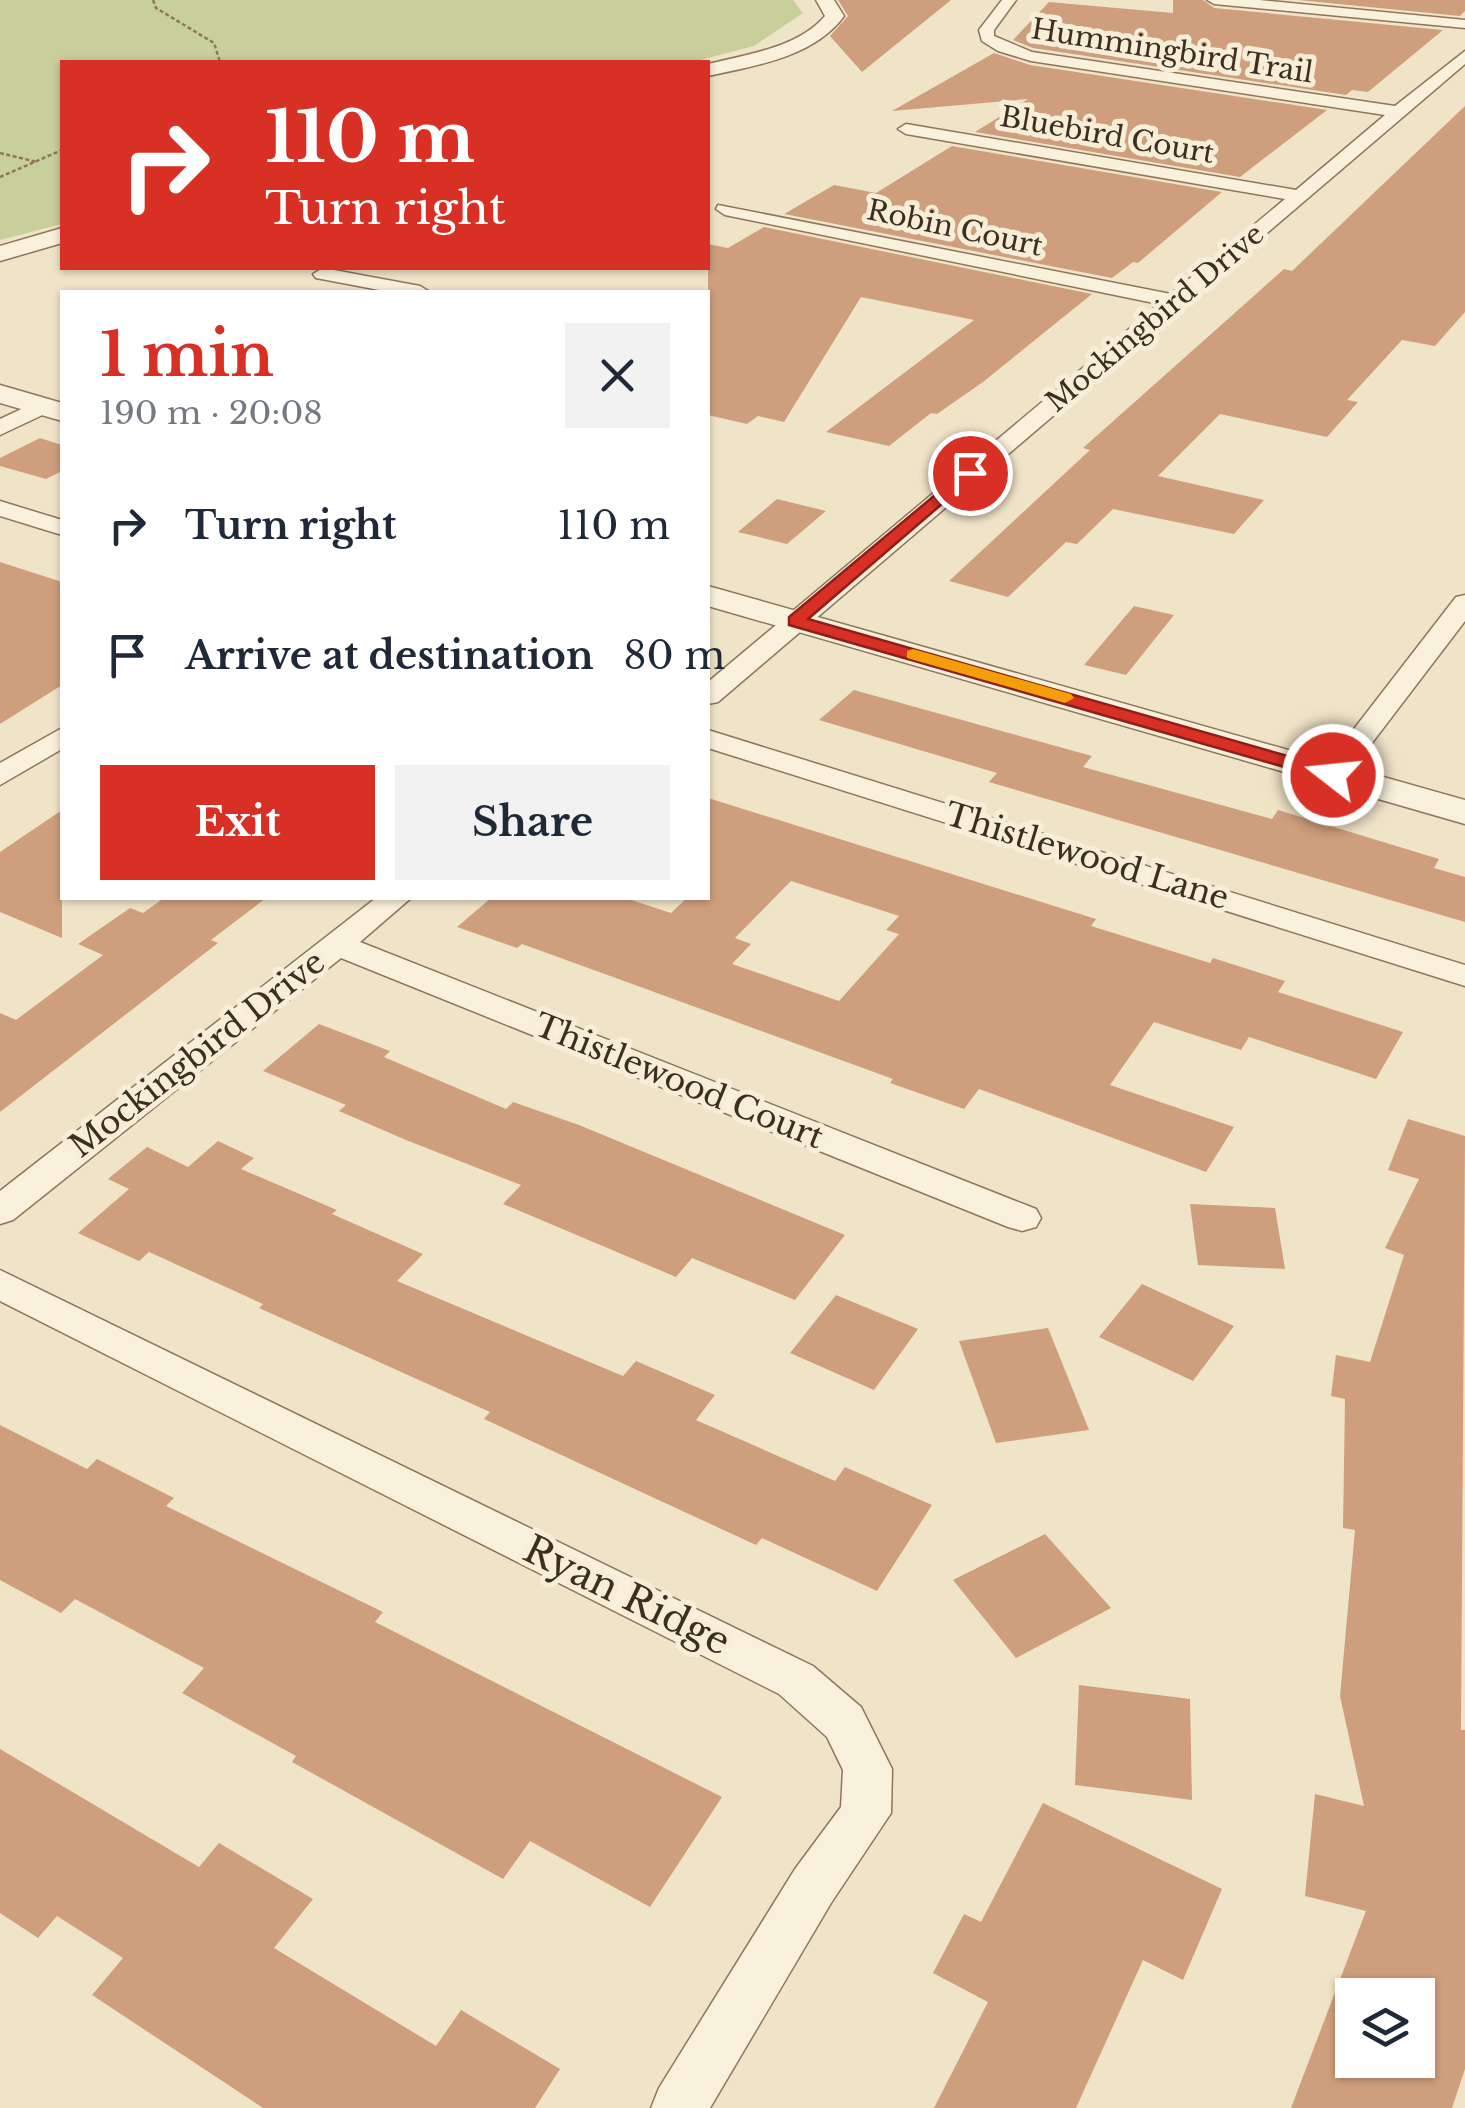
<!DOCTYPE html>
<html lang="en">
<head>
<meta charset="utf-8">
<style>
	body { margin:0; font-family:"Libre Baskerville",serif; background:#f2f2f3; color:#1f2937; height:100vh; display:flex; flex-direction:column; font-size:38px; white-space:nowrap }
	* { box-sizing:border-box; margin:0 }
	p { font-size:32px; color:#747a83 }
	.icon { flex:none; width:55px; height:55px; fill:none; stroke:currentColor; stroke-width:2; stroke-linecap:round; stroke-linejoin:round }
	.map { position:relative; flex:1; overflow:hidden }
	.sheet { position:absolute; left:60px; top:290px; width:650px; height:610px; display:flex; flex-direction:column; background:#fff; border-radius:0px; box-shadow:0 2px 8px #0004 }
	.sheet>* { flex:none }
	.banner { position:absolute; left:60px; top:60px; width:650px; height:210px; border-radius:0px; box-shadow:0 2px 8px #0004; background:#d93025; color:#fff; overflow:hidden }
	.fabs { position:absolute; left:1335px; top:1978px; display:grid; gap:20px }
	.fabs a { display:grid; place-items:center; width:100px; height:100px; border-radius:0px; background:#fff; box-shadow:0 2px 8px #0004; font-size:50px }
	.pin { position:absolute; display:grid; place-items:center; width:85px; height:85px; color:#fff; margin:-42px; border:5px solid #fff; border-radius:50%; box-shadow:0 2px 10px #0007 }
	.me { position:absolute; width:110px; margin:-55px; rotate:286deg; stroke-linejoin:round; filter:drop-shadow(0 0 8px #0008) }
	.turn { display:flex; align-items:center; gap:35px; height:210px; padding:0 40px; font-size:45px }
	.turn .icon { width:130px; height:130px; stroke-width:2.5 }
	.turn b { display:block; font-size:70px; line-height:85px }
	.round { display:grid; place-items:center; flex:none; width:105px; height:105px; border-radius:0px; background:#f2f2f3 }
	.head { display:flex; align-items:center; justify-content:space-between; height:170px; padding:0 40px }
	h1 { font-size:60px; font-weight:800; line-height:75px; color:#d93025 }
	.button { display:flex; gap:20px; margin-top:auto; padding:20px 40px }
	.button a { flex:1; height:115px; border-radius:0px; background:#d93025; color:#fff; font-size:40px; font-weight:800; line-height:115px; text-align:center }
	.button a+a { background:#f2f2f3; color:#1f2937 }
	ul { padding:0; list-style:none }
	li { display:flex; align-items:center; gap:30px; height:130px; padding:0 40px }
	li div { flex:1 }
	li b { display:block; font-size:38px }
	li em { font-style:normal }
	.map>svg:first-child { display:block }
	.green { fill:#c9cf9b }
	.building { fill:#cf9f7d; fill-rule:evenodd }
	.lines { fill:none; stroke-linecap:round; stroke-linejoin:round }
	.minor-casing { stroke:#8d765c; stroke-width:3 }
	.tertiary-casing { stroke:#8d765c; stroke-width:3 }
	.path { stroke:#8d765c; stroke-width:2.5; stroke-dasharray:4 2.5; stroke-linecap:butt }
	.minor { fill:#faf1dc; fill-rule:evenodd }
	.tertiary { fill:#faf1dc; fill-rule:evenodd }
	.route { fill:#d93025; stroke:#8d1f18; stroke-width:2.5 }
	.slow { fill:#f59e0b }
	.labels { text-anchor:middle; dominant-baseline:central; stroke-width:10; stroke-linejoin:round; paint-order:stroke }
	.far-street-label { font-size:28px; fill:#3d2e20; stroke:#f7eed8 }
	.street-label { font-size:32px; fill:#3d2e20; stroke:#f7eed8 }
	.near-street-label { font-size:38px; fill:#3d2e20; stroke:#f7eed8 }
</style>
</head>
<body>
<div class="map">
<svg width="1465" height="2108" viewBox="0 0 1465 2108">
	<rect width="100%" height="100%" fill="#f0e4c8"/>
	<!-- green -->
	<polygon class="green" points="0,0 793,0 803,13 754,46 692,62 62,62 62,224 0,240"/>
	<!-- building -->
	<g class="building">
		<polygon points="838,0 951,0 862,72 830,36 848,16"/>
		<polygon points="1173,0 1203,0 1214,8 1443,30 1368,92 1352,90 1346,95 1033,48 1013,40 1049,2 1173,13"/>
		<polygon points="1298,0 1465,0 1465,11 1460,16"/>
		<polygon points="994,53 1030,65 1327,110 1240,177 975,132 1028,99 892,111"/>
		<polygon points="1465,106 1465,312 1435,346 1402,340 1347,400 1358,402 1327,437 1220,414 1158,476 1264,500 1234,534 1113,509 1077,544 1066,542 1008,597 949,581 1090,450 1083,448 1284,269 1292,271"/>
		<polygon points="952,146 1222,192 1138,263 1133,262 1112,278 784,214 834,185 876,193"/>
		<polygon points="764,227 1092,294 983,382 937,414 931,413 889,446 826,432 974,320 861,297 784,422 758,416 747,424 708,415 708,244 728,248"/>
		<polygon points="40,438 62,445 62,471 46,479 0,466 0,458"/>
		<polygon points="777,499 826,511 787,544 738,532"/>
		<polygon points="0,562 62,582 62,685 0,724"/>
		<polygon points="1134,606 1174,615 1126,675 1084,665"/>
		<polygon points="854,690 1092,756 1083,767 1272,819 1278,810 1439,859 1434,868 1465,877 1465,922 989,782 997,773 819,720"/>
		<path d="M 708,798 L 1096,919 L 1091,926 L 1210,963 L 1213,958 L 1285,981 L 1278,992 L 1403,1032 L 1376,1079 L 1249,1037 L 1241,1050 L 1154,1022 L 1110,1085 L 1234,1127 L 1206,1172 L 979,1089 L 964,1109 L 890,1083 L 893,1079 L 624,981 L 522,944 L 517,948 L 457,927 L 491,898 L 625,898 L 671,913 L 687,898 L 708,898 ZM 791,881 L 899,916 L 886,930 L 899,934 L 839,1001 L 732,964 L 751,944 L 735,938 Z"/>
		<polygon points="62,810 62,938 0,912 0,852"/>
		<polygon points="164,898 266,898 211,940 218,943 0,1112 0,1013 16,1020 103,955 78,944 130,908 143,913"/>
		<polygon points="319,1024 390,1051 384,1057 506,1109 513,1102 579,1125 845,1235 795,1300 692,1258 676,1277 503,1204 521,1185 406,1140 339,1111 346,1105 263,1071"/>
		<path d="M 1408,1119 L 1465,1136 L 1461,1730 L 1465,1730 L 1465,2069 L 1452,2108 L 1291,2108 L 1366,1911 L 1305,1896 L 1315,1794 L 1364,1806 L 1340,1696 L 1355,1530 L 1343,1528 L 1345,1399 L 1331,1396 L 1336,1355 L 1370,1362 L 1404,1255 L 1385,1248 L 1419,1179 L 1388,1170 ZM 1352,1995 L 1418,1995 L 1418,2060 L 1352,2060 Z"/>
		<polygon points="218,1141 254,1158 241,1169 337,1210 332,1214 423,1254 397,1281 623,1376 636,1361 715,1395 696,1420 835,1481 845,1467 932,1505 877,1591 762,1538 756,1545 665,1503 484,1419 490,1412 259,1308 263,1304 149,1252 139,1261 78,1233 129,1189 108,1179 147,1147 188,1167"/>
		<polygon points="1190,1204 1275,1208 1285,1269 1198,1265"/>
		<polygon points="1142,1284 1234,1326 1193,1381 1099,1337"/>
		<polygon points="836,1295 918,1329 874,1390 790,1353"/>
		<polygon points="1048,1328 1089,1430 996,1443 959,1341"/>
		<polygon points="0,1425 87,1469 97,1459 174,1498 166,1506 383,1612 375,1622 722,1797 650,1907 530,1841 503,1879 292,1762 296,1756 182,1693 204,1668 75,1599 61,1613 0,1580"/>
		<polygon points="1045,1534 1111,1608 1016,1658 953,1580"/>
		<polygon points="1079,1685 1190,1699 1192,1800 1075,1785"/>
		<polygon points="0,1749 199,1867 219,1843 313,1899 274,1948 436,2046 461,2010 560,2069 535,2108 263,2108 92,1995 123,1958 57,1916 38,1938 0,1913"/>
		<polygon points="1043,1803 1222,1889 1183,1980 1143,1960 1076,2108 934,2108 988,2002 933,1973 964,1914 981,1922"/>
	</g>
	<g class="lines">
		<defs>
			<g id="minor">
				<polygon points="1002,0 1016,0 994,30 994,36 1032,52 1395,106 1465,51 1465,64 718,702 708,704 708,682 1159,304 725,215 716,209 718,205 1171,294 1285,199 906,134 898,129 906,124 1296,190 1385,115 1031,61 998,51 982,41 979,30"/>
				<polygon points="1207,0 1259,0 1465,20 1465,28 1214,4"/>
				<polygon points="323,268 420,286 430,292 390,292 316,278 313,274"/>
				<polygon points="43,399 54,406 51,411 0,435 0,419"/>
				<polygon points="0,501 62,520 62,535 0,516"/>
				<polygon points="1465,595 1465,621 1343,781 1323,781 1318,775 1323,769 1456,597"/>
				<polygon points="62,728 62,749 0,785 0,763"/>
				<polygon points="708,730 1465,965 1465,986 708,748"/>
				<polygon points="376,898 411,898 360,942 1036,1209 1041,1218 1036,1227 1022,1231 1008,1227 341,958 13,1220 0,1224 0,1191"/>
				<polygon points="0,1270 813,1666 861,1707 892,1769 891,1813 831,1903 710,2108 651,2108 659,2088 795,1869 841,1807 843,1770 827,1737 779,1694 0,1301"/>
			</g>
			<g id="tertiary">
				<path d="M 816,0 L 834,0 L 844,16 C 814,57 755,66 708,76 L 708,64 C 747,54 798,48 825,16 Z"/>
				<polygon points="62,228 62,243 0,261 0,246"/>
				<polygon points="0,385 62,403 62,421 0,403"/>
				<polygon points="708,586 1465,800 1465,824 708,606"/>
			</g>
		</defs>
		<!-- minor casing -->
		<use href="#minor" class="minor-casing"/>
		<!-- tertiary casing -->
		<use href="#tertiary" class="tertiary-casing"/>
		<!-- path -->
		<g class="path">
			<polyline points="153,0 156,8 214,43 220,62"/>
			<polyline points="0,153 37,162"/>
			<polyline points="0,177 62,150"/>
		</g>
		<!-- minor -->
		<use href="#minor" class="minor"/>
		<!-- tertiary -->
		<use href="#tertiary" class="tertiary"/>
	</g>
	<!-- route -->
	<polygon class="route" points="965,470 978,473 808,619 1340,771 1340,779 1326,779 789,625 789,617"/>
	<!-- slow -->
	<polygon class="slow" points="913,649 1071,694 1074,698 1065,703 907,658 907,651"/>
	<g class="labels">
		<!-- far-street labels -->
		<g class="far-street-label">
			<text transform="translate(1172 51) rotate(9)">Hummingbird Trail</text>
			<text transform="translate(1107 135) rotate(10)">Bluebird Court</text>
			<text transform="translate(955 228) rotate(12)">Robin Court</text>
			<text transform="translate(1155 318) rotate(-40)">Mockingbird Drive</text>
		</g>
		<!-- street labels -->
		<g class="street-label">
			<text transform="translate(1087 856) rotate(17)">Thistlewood Lane</text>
			<text transform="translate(197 1054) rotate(-38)">Mockingbird Drive</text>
			<text transform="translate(679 1081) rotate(22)">Thistlewood Court</text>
		</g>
		<!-- near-street labels -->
		<g class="near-street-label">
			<text transform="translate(627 1595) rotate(26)">Ryan Ridge</text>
		</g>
	</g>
</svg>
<div class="fabs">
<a><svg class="icon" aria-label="layers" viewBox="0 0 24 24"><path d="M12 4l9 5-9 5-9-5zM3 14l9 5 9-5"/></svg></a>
</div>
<div class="pin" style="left:970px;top:473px;background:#d93025"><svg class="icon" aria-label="arrive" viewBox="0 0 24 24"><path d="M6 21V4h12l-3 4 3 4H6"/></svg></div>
<svg class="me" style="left:1333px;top:775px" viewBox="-20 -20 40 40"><circle r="17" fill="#d93025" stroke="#fff" stroke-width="3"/><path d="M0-11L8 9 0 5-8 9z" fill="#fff"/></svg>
<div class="banner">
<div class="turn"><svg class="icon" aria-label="right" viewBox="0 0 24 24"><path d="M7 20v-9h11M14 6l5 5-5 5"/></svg><div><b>110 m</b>Turn right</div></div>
</div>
<section class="sheet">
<div class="head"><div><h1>1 min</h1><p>190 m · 20:08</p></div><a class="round"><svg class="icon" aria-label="close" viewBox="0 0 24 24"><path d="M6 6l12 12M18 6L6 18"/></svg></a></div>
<ul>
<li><svg class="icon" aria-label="right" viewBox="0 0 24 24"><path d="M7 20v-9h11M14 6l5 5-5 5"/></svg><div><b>Turn right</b></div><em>110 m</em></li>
<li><svg class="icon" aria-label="arrive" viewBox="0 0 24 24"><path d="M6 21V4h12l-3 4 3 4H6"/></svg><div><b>Arrive at destination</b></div><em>80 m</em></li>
</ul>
<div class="button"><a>Exit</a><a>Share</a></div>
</section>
</div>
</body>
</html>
